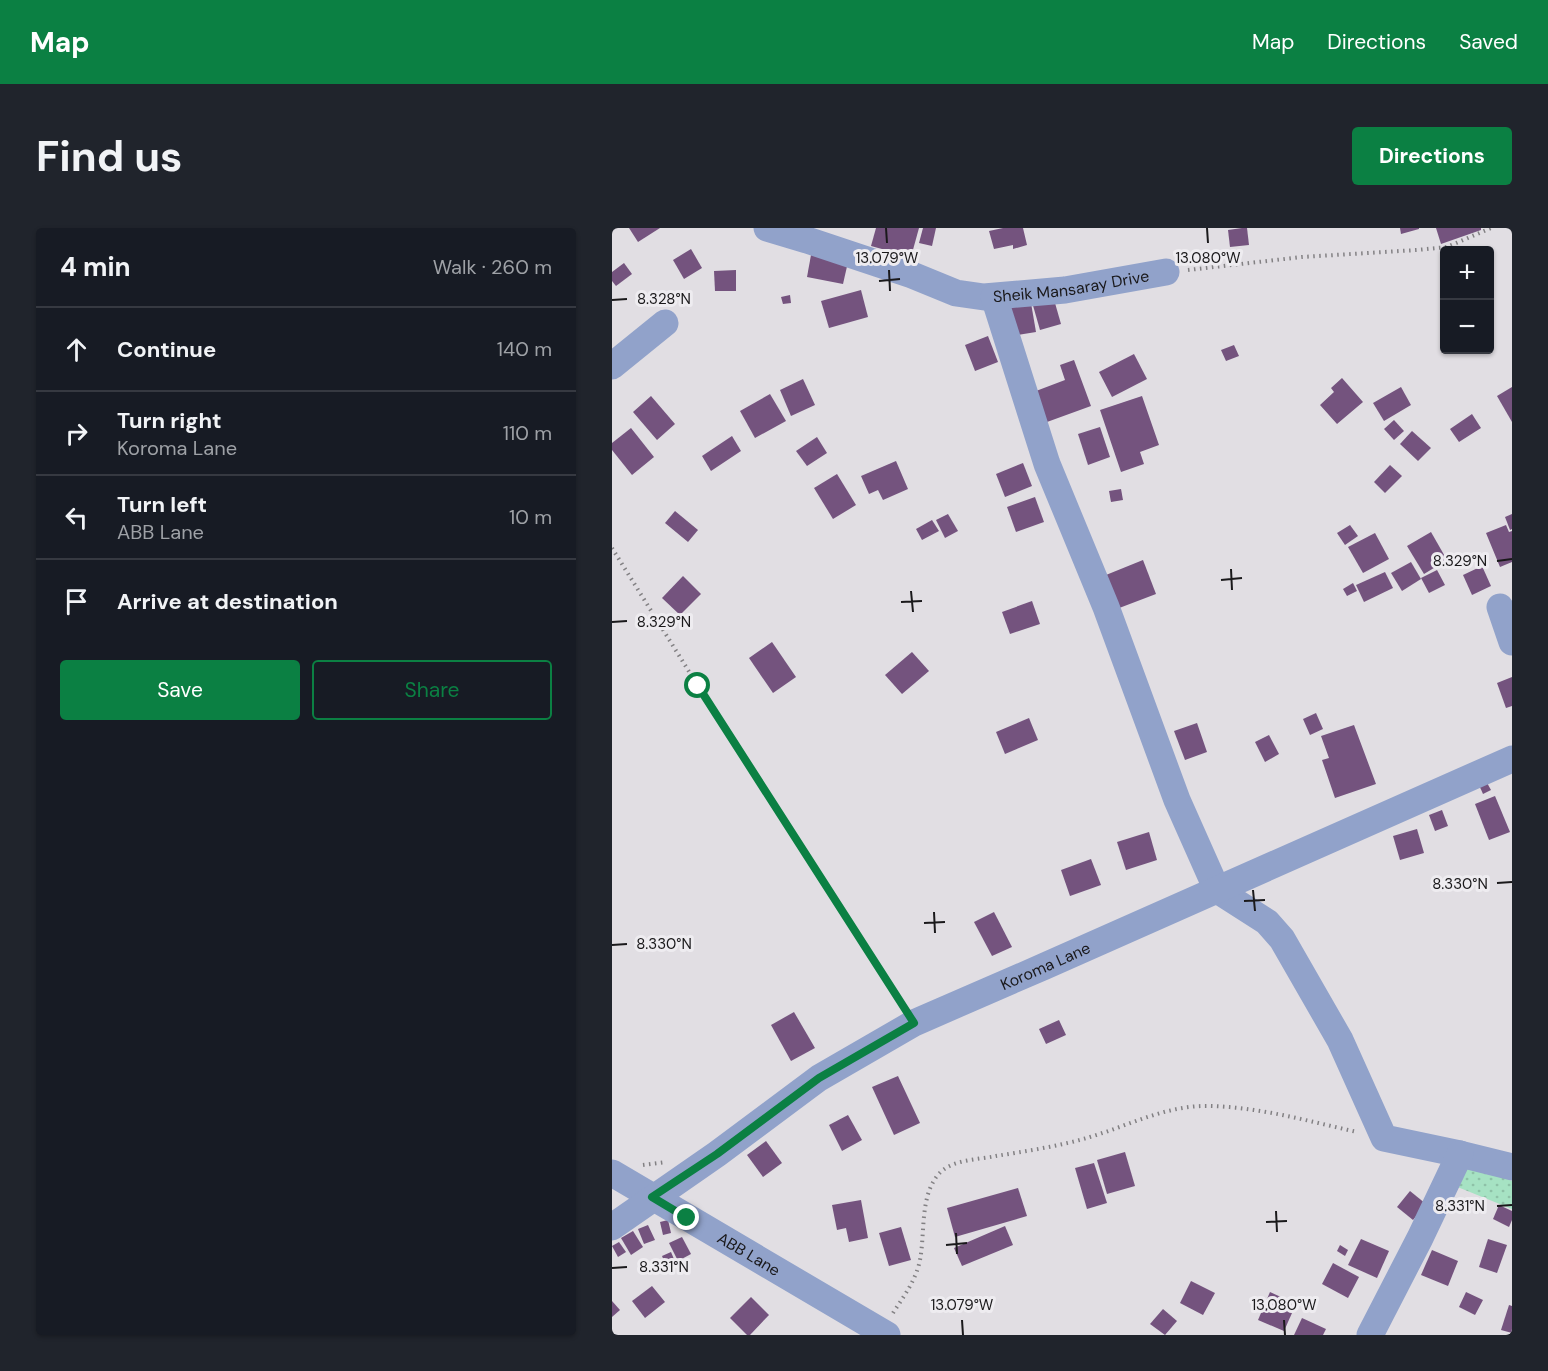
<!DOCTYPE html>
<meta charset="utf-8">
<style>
body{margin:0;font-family:"DM Sans",sans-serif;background:#20242c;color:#f1f3f6}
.controls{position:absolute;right:18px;top:18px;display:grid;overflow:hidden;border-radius:6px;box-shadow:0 2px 4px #0004}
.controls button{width:54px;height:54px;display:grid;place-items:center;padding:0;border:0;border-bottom:2px solid #363941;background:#171b24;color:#f1f3f6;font:30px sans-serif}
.stop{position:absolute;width:18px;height:18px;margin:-14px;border:4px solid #0b8043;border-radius:50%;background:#fff}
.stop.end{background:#0b8043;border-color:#fff;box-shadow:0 2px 6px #0008}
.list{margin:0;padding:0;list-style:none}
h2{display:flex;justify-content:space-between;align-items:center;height:78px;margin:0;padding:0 24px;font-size:26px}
h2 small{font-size:20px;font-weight:400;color:#9ea1a6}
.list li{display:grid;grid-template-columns:39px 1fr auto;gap:18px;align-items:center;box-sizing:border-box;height:84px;padding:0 24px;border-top:2px solid #363941}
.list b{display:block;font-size:22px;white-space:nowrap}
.list p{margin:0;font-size:20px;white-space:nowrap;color:#9ea1a6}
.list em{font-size:20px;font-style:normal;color:#9ea1a6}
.actions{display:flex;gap:12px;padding:18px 24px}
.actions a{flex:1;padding:14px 0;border:2px solid #0b8043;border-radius:6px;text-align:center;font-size:21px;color:#0b8043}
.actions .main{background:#0b8043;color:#fff}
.icon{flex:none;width:33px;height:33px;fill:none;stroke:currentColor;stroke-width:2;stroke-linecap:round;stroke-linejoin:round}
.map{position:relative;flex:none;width:900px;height:1107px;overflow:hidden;border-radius:6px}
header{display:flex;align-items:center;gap:36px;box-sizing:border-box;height:84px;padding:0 30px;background:#0b8043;color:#fff}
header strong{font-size:28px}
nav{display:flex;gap:33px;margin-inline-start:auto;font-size:21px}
.intro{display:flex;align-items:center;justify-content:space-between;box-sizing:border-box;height:144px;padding:0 36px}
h1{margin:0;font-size:42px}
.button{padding:15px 27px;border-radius:6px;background:#0b8043;color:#fff;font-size:21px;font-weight:700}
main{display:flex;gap:36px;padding:0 36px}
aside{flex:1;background:#171b24;border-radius:6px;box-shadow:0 2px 4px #0004}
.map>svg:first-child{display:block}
</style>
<header>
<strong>Map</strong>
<nav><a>Map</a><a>Directions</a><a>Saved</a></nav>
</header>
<div class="intro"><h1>Find us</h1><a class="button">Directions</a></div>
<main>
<aside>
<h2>4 min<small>Walk · 260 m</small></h2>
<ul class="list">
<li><svg class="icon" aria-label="ahead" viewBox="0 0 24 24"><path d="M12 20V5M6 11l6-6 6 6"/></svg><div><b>Continue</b></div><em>140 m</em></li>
<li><svg class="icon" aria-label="right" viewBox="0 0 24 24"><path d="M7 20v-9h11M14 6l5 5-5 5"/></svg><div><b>Turn right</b><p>Koroma Lane</p></div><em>110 m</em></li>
<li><svg class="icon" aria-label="left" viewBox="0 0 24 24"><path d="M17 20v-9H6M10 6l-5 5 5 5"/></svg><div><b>Turn left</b><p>ABB Lane</p></div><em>10 m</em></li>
<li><svg class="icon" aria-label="arrive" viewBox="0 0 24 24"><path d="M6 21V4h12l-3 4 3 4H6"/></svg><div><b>Arrive at destination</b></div></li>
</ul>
<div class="actions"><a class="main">Save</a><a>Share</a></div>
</aside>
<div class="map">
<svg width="900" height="1107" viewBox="0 0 900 1107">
<defs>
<pattern id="green-dots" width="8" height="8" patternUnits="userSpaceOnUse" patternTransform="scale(1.5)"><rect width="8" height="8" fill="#a6e2c3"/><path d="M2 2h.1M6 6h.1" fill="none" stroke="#8ec1a7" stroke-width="1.8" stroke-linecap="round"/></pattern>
</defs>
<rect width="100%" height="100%" fill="#e1dee3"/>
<path fill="url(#green-dots)" d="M853,932L900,953V981L843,958Z"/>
<g fill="#74537e">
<path d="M17,0H48L26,14Z"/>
<path d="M264,0H307L299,29L259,18Z"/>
<path d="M311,0H324L320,18L307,15Z"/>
<path d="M391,0H411L415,17L401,21V17L382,21L377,3Z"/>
<path d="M630,0H635L637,17L618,19L616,2Z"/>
<path d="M788,0H807V1L789,6Z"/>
<path d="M824,0H869V2L829,16Z"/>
<path d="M79,21L90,40L72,51L61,32Z"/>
<path d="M199,27L236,34L231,56L195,49Z"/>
<path d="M12,35L20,46L4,58L0,53V44Z"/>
<path d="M124,42V63H103L102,43Z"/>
<path d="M249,62L256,89L217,100L209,73Z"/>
<path d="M178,67L179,75L171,76L169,69Z"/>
<path d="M441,68L449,96L428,102L420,74Z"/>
<path d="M419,75L424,104L400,108L396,78Z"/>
<path d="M376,108L386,134L363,143L353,117Z"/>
<path d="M622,117L627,128L614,133L609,122Z"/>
<path d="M522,126L535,151L500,169L487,144Z"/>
<path d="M462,132L479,178L435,194L424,163L453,152L448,137Z"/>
<path d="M730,150L751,174L725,196L708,177L722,164L719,160Z"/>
<path d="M191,151L203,177L179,188L168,162Z"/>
<path d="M789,159L799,177L772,193L761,175Z"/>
<path d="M900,159V194L885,168Z"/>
<path d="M158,166L174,193L143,210L128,183Z"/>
<path d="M39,168L63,196L45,212L21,184Z"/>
<path d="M530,168L547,217L528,224L532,236L509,244L488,182Z"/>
<path d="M860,186L869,200L847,214L838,201Z"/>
<path d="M782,192L792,203L782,212L772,201Z"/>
<path d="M488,199L498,229L476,237L466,206Z"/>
<path d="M19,200L42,229L20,247L0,222V215Z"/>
<path d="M800,203L819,220L806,233L788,216Z"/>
<path d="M120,208L129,223L99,243L90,228Z"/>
<path d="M205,209L215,225L195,238L184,223Z"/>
<path d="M284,233L296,261L271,272L266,262L257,266L249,248Z"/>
<path d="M411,235L420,258L393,269L384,246Z"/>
<path d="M778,237L790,248L773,265L762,254Z"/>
<path d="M225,246L244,277L221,291L202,260Z"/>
<path d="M509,261L511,272L499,274L497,263Z"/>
<path d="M423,269L432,294L404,304L395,279Z"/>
<path d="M63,283L86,302L76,314L53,295Z"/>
<path d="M336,286L346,303L333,310L324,292Z"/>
<path d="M900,286V301L898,302L893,289Z"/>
<path d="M320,292L327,303L310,312L304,301Z"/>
<path d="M738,297L746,308L733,317L725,305Z"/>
<path d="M894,297L897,304L900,303V334L888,339L874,305Z"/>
<path d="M819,304L835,332L812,346L795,318Z"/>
<path d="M763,305L777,331L751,345L736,319Z"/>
<path d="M531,332L544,366L502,382L489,349Z"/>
<path d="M799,334L809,351L790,363L779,345Z"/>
<path d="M870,338L879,358L860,367L851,347Z"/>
<path d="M825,342L833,357L817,365L809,350Z"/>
<path d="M773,344L781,360L752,374L744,357Z"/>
<path d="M71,348L89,366L68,387L50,370Z"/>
<path d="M741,355L745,363L735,368L731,361Z"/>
<path d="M420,373L428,396L398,406L390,384Z"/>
<path d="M160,414L184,449L161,465L137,430Z"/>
<path d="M300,424L317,443L290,466L273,447Z"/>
<path d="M900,449V478L894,480L885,455Z"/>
<path d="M704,485L711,501L698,507L691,491Z"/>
<path d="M417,490L426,512L393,526L384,504Z"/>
<path d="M585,495L595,524L573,532L562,503Z"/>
<path d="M742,497L764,556L723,570L710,532L717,530L709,508Z"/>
<path d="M657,507L667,526L653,534L643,514Z"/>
<path d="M874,553L879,562L871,566L867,557Z"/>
<path d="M883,568L898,604L877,612L863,576Z"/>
<path d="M830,582L836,598L823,603L817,587Z"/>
<path d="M805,601L812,625L788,632L781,608Z"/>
<path d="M537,604L545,632L514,642L505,614Z"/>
<path d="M479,631L489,657L458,668L449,642Z"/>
<path d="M382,684L400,719L380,728L362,694Z"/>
<path d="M182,784L203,820L179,833L159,797Z"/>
<path d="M447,792L454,807L434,816L427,801Z"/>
<path d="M286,848L308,895L282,907L260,859Z"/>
<path d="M236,887L250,912L230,923L217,897Z"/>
<path d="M154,913L170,935L151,949L135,927Z"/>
<path d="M513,924L523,958L495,966L485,932Z"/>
<path d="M482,935L495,975L475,981L463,940Z"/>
<path d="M406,960L415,988L343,1009L335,980Z"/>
<path d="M798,963L814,976L801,992L785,979Z"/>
<path d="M249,972L256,1010L237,1014L234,1000L225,1002L220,977Z"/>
<path d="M887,977L900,983V992L897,999L881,991Z"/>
<path d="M56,992L59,1005L51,1007L48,994Z"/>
<path d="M36,997L43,1012L32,1016L26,1001Z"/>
<path d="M393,998L401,1017L350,1038L342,1020Z"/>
<path d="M289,999L299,1032L277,1038L267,1005Z"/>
<path d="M21,1003L31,1019L19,1027L9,1010Z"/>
<path d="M70,1009L79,1026L66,1033L57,1015Z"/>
<path d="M749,1011L777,1023L765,1050L736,1037Z"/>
<path d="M876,1011L895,1017L885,1045L867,1039Z"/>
<path d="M7,1014L14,1024L6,1029L0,1018Z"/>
<path d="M728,1017L736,1022L733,1028L725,1023Z"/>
<path d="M820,1022L846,1033L836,1058L809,1047Z"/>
<path d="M59,1024L64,1036L55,1040L50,1028Z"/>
<path d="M721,1035L747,1049L736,1070L710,1056Z"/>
<path d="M579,1053L603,1065L591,1087L568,1075Z"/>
<path d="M40,1058L53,1074L33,1090L20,1073Z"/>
<path d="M658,1064L684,1076L672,1103L646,1092Z"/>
<path d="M854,1064L871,1072L863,1087L847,1079Z"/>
<path d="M139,1069L157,1087L138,1107H135L118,1090Z"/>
<path d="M0,1073L8,1082L0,1089Z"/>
<path d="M897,1077L900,1078V1105L889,1102Z"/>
<path d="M551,1081L565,1093L553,1107L538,1096Z"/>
<path d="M690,1090L714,1101L711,1107H682Z"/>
</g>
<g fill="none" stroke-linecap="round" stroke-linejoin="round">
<g stroke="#828083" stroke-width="4" stroke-dasharray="1.5 4.5" stroke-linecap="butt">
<path d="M576,42L690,29L805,22L835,19L879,0"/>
<path d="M0,320L111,498L290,776"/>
<path d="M31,937L54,934"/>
<path d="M281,1085C292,1068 304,1052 308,1032C313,1006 308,970 325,948C338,931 365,932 384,928C414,923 449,918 478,909C518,897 555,877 597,878C647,879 696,893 745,904"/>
</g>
<g stroke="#91a2ca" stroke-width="27">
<path id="s1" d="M155,0L195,12L300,47L344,65L372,69L453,62L554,44"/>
<path d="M382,69L435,236L494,379L565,572L605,662L655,694L670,711L728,812L772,910L848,926L900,939"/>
<path d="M0,138L53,95"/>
<path d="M888,379L900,414"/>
<path id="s2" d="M0,945L275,1107"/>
<path id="s3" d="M0,999L105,926L207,850L302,795L433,738L900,531"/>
<path d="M758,1107L808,1010L848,926"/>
</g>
</g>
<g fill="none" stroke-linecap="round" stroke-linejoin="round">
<path stroke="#0b8043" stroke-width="8" d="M75,990L40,969L105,926L207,850L302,795L86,458"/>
</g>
<path fill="none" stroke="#1a191b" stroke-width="2" d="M274,0L275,15M595,0L596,15M277,42L278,63M267,53L288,51M0,72L15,71M885,333L900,331M619,341L620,362M609,352L630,350M299,363L301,384M289,374L310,373M0,394L15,393M885,655L900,654M641,662L643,683M632,673L653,672M322,684L323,705M312,695L333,694M0,717L15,716M885,978L900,977M664,983L665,1004M654,994L675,993M344,1005L345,1026M334,1017L355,1015M0,1040L15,1039M350,1092L351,1107M672,1092L673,1107"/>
<g text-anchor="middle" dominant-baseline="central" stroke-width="6" stroke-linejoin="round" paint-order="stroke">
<g font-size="16" fill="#1a191b" stroke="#eeecf0">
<text stroke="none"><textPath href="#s1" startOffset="316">Sheik Mansaray Drive</textPath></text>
<text stroke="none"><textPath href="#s3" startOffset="508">Koroma Lane</textPath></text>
<text stroke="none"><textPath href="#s2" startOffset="159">ABB Lane</textPath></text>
</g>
</g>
<g font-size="15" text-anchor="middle" fill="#1a191b" stroke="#eeecf0" stroke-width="6" stroke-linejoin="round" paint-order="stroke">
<text x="275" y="35">13.079°W</text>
<text x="596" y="35">13.080°W</text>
<text x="52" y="76">8.328°N</text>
<text x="848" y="338">8.329°N</text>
<text x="52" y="399">8.329°N</text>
<text x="848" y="661">8.330°N</text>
<text x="52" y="721">8.330°N</text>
<text x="848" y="983">8.331°N</text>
<text x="52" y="1044">8.331°N</text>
<text x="350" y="1082">13.079°W</text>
<text x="672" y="1082">13.080°W</text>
</g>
</svg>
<div class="controls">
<button>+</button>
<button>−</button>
</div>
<div class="stop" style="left:86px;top:458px"></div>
<div class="stop end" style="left:75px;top:990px"></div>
</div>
</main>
